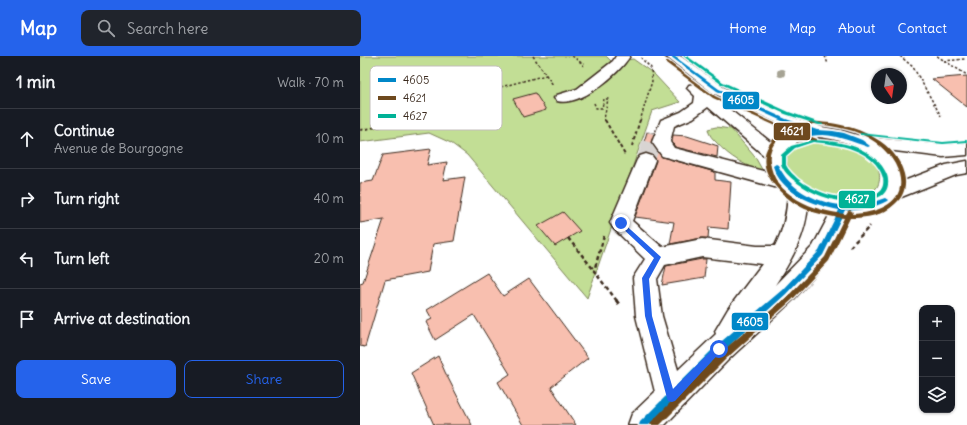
<!DOCTYPE html>
<meta charset="utf-8">
<style>
body{margin:0;font-family:Delius,sans-serif;background:#20242c;color:#f1f3f6}
.controls{position:absolute;right:12px;bottom:12px;display:grid;overflow:hidden;border-radius:8px;box-shadow:0 1px 3px #0004}
.controls button{width:36px;height:36px;display:grid;place-items:center;padding:0;border:0;border-bottom:1px solid #363941;background:#171b24;color:#f1f3f6;font:20px sans-serif}
.compass{position:absolute;left:511px;top:12px;width:36px;height:36px;border-radius:50%;background:#171b24;box-shadow:0 1px 3px #0004;rotate:167deg}
.stop{position:absolute;width:12px;height:12px;margin:-9px;border:3px solid #2563eb;border-radius:50%;background:#fff}
.stop.end{background:#2563eb;border-color:#fff;box-shadow:0 1px 4px #0008}
.list{margin:0;padding:0;list-style:none}
h2{display:flex;justify-content:space-between;align-items:center;height:52px;margin:0;padding:0 16px;font-size:17px}
h2 small{font-size:13px;font-weight:400;color:#9ea1a6}
.list li{display:grid;grid-template-columns:26px 1fr auto;gap:12px;align-items:center;box-sizing:border-box;height:60px;padding:0 16px;border-top:1px solid #363941}
.list b{display:block;font-size:15px;white-space:nowrap}
.list p{margin:0;font-size:13px;white-space:nowrap;color:#9ea1a6}
.list em{font-size:13px;font-style:normal;color:#9ea1a6}
.actions{display:flex;gap:8px;padding:12px 16px}
.actions a{flex:1;padding:9px 0;border:1px solid #2563eb;border-radius:8px;text-align:center;font-size:14px;color:#2563eb}
.actions .main{background:#2563eb;color:#fff}
.icon{flex:none;width:22px;height:22px;fill:none;stroke:currentColor;stroke-width:2;stroke-linecap:round;stroke-linejoin:round}
.map{position:relative;flex:none;width:607px;height:369px;overflow:hidden}
header{display:flex;align-items:center;gap:24px;box-sizing:border-box;height:56px;padding:0 20px;background:#2563eb;color:#fff}
header strong{font-size:19px}
nav{display:flex;gap:22px;margin-inline-start:auto;font-size:14px}
.search{width:280px;height:36px;background:#20242c;display:flex;align-items:center;gap:10px;box-sizing:border-box;padding:0 14px;border-radius:8px;color:#9ea1a6;font-size:15px}
main{display:flex}
aside{flex:1;background:#171b24}
.map>svg:first-child{display:block}
</style>
<header>
<strong>Map</strong>
<div class="search"><svg class="icon" aria-label="search" viewBox="0 0 24 24"><circle cx="10" cy="10" r="6"/><path d="M15 15l6 6"/></svg>Search here</div>
<nav><a>Home</a><a>Map</a><a>About</a><a>Contact</a></nav>
</header>
<main>
<aside>
<h2>1 min<small>Walk · 70 m</small></h2>
<ul class="list">
<li><svg class="icon" aria-label="ahead" viewBox="0 0 24 24"><path d="M12 20V5M6 11l6-6 6 6"/></svg><div><b>Continue</b><p>Avenue de Bourgogne</p></div><em>10 m</em></li>
<li><svg class="icon" aria-label="right" viewBox="0 0 24 24"><path d="M7 20v-9h11M14 6l5 5-5 5"/></svg><div><b>Turn right</b></div><em>40 m</em></li>
<li><svg class="icon" aria-label="left" viewBox="0 0 24 24"><path d="M17 20v-9H6M10 6l-5 5 5 5"/></svg><div><b>Turn left</b></div><em>20 m</em></li>
<li><svg class="icon" aria-label="arrive" viewBox="0 0 24 24"><path d="M6 21V4h12l-3 4 3 4H6"/></svg><div><b>Arrive at destination</b></div></li>
</ul>
<div class="actions"><a class="main">Save</a><a>Share</a></div>
</aside>
<div class="map">
<svg width="607" height="369" viewBox="0 0 607 369">
<rect width="100%" height="100%" fill="#fff"/>
<filter id="ink" filterUnits="userSpaceOnUse"><feTurbulence type="fractalNoise" baseFrequency=".025" numOctaves="2"/><feDisplacementMap in="SourceGraphic" scale="8" xChannelSelector="R" yChannelSelector="G"/><feConvolveMatrix kernelMatrix="1 2 1 2 8 2 1 2 1" color-interpolation-filters="sRGB"/></filter>
<g filter="url(#ink)">
<g fill="#c2de95" stroke="#7e845a">
<path d="M0,0H246L252,6L273,3L294,18L320,46L292,55L227,242L107,99L91,87L69,77L0,86Z"/>
<path d="M356,71L371,73L395,101L404,117C385,109 370,102 356,86C352,82 349,79 348,73Z"/>
<path d="M458,83C479,84 513,92 519,116C520,121 520,126 517,131C511,139 501,143 491,143C476,144 460,141 447,133C431,123 416,100 437,88C444,84 451,84 458,83Z"/>
</g>
<g fill="#f8bfaf" stroke="#3b2a1e">
<path d="M607,20V51L572,23Z"/>
<path d="M175,37L186,54L163,61L153,43Z"/>
<path d="M287,76L294,77L291,87L302,101L355,116V124L371,126L368,173L349,171L348,182H342L310,188L314,166L275,161L296,105L292,99L286,97L280,99Z"/>
<path d="M313,79L327,80L358,90L357,101L315,91L312,86Z"/>
<path d="M71,93L67,109L87,106L83,124L105,121L94,185L73,188L68,216L25,224L5,291L0,290V227L3,226L24,163L0,167V127L13,125L23,99Z"/>
<path d="M203,156L220,175L195,190L178,170Z"/>
<path d="M342,203H346L344,222L302,229L306,210Z"/>
<path d="M127,217L143,240L169,223L228,302L191,331L216,369H163L138,326L150,318L114,259L75,284L66,266L72,263L67,254Z"/>
<path d="M78,300L85,316L112,369H74L51,317Z"/>
</g>
<g fill="none" stroke-linecap="round" stroke-linejoin="round">
<path stroke="#d8d4d2" stroke-width="18" stroke-dasharray="18 9" stroke-linecap="butt" d="M286,104L294,77"/>
<g stroke="#3b2a1e" stroke-width="3">
<g id="minor">
<path d="M256,0H270C258,19 220,51 197,45L194,42L197,39L217,33L253,5Z"/>
<path d="M305,0H320L363,31L430,61L461,71L480,74L504,81L583,89L607,87V99L583,101L527,94L539,109L544,125L586,109L607,105V117L596,119L539,142C527,157 508,158 490,159L469,204L433,244L369,303L305,369H268L272,358L295,336L276,260L273,222L285,203L254,173L250,167L277,104L280,100L286,98L292,100L295,104L272,165L302,191L342,183L397,190H415C424,173 427,156 428,137L425,134L302,100L292,86L301,64L321,56L334,47L335,40L327,32L329,29L334,28L339,29L413,88L425,79L440,75L418,67L353,37ZM348,51L407,102L406,107L411,117L314,92L310,86L314,70L333,62ZM458,81C484,83 533,97 524,133C502,157 433,138 425,108C424,104 425,99 426,96L437,86ZM448,149L471,156L453,190L415,229C431,205 446,179 448,149ZM342,201L402,208L368,253L355,275L356,278L318,314L302,260L297,223L305,209Z"/>
</g>
</g>
<g stroke="#3b2a1e" stroke-width="1.5" stroke-dasharray="2.5 2" stroke-linecap="butt">
<path d="M173,0L193,29"/>
<path d="M212,0L223,8L224,12"/>
<path d="M465,0L468,8"/>
<path d="M540,0L553,11L581,60"/>
<path d="M577,0L607,19"/>
<path d="M584,5L605,3"/>
<path d="M234,47L236,52H242L244,43H248L244,63L245,65"/>
<path d="M53,65L73,59L118,37L186,19"/>
<path d="M280,65L292,25L291,12L281,2"/>
</g>
<g stroke="#3b2a1e" stroke-width="2" stroke-dasharray="3.5 2.5" stroke-linecap="butt">
<path d="M245,64L265,99"/>
<path d="M0,74L56,64"/>
<path d="M272,90L280,64"/>
</g>
<g stroke="#3b2a1e" stroke-width="2.5" stroke-dasharray="4 3" stroke-linecap="butt">
<path d="M244,180L234,215L257,245"/>
<path d="M208,182L234,214"/>
<path d="M490,191L510,170"/>
</g>
<path stroke="#3b2a1e" stroke-width="3" stroke-dasharray="5 4" stroke-linecap="butt" d="M256,244L261,251"/>
<use href="#minor" fill="#fff" fill-rule="evenodd"/>
<g stroke="#fff" stroke-width="3">
<g id="bus-1">
<path d="M310,0H314L359,33L426,63L457,74L473,75L484,77L502,84L510,90L508,91C493,86 479,80 463,79C453,79 444,82 434,81V79L450,75L422,65L357,35Z"/>
<path d="M416,108L418,109C420,113 423,118 426,122C444,143 477,153 505,149C512,147 518,144 525,142L528,144L527,145C513,152 500,155 485,154L463,199L426,238L362,296L289,369H279L280,366L356,290L422,234L459,195L479,154C454,149 421,137 413,110Z"/>
</g>
</g>
<g stroke="#fff" stroke-width="3">
<path id="bus-2" d="M306,5H308C324,17 339,29 355,40C362,44 371,47 380,51C394,57 409,65 424,71C433,74 443,66 453,66C459,65 465,67 471,67C501,72 536,86 544,118C547,130 544,140 535,148C523,160 506,162 490,162L469,205L432,244L367,302L300,369H290L291,366L361,296L428,240L465,201L484,162C471,161 458,158 445,153C413,137 383,100 425,74L353,42L306,7ZM453,68C474,70 497,73 515,86C523,92 530,99 535,108C553,143 522,157 492,158L493,156L490,154L488,155L486,158H485C455,155 413,140 410,105C408,91 418,82 429,76L453,85H457V83L433,74Z"/>
</g>
<g stroke="#fff" stroke-width="3">
<g id="bus-3">
<path d="M323,0H327L363,26L429,56L463,68V69H459L425,58L361,28Z"/>
<path d="M500,77L583,86L606,84H607V86L583,88L502,79H500Z"/>
<path d="M453,84C478,85 506,89 522,110C525,115 528,119 528,124C529,130 526,137 521,140C495,155 456,142 435,125C430,121 423,115 421,108C421,106 421,102 421,99L431,90ZM453,86C477,88 515,93 523,122C524,127 523,132 519,136C514,139 507,141 501,141C479,144 456,137 438,123C434,119 428,114 426,109C426,107 426,102 426,100L435,92Z"/>
</g>
</g>
<use href="#bus-1" fill="#0087c8" fill-rule="evenodd"/>
<use href="#bus-2" fill="#6e491e" fill-rule="evenodd"/>
<use href="#bus-3" fill="#00b297" fill-rule="evenodd"/>
</g>
<circle fill="#a6a394" cx="421" cy="17" r="4"/>
</g>
<path fill="#2563eb" d="M261,165L301,201L289,223L292,260L313,333L356,290H361L363,293L315,345L312,346L308,345L307,342L285,260L282,222L294,202L259,169V166Z"/>
<rect x="10" y="10" width="132" height="64" rx="6" fill="#fff" stroke="#c4bfbc" stroke-width="1"/>
<rect x="18" y="22" width="18" height="4" fill="#0087c8"/>
<rect x="18" y="40" width="18" height="4" fill="#6e491e"/>
<rect x="18" y="58" width="18" height="4" fill="#00b297"/>
<g font-size="11" fill="#3b2a1e">
<text x="43" y="28">4605</text>
<text x="43" y="46">4621</text>
<text x="43" y="64">4627</text>
</g>
<g stroke="#fff" stroke-width="1.5">
<rect x="362" y="35" width="38" height="19" rx="4" fill="#0087c8"/>
<rect x="413" y="66" width="38" height="19" rx="4" fill="#6e491e"/>
<rect x="478" y="134" width="38" height="19" rx="4" fill="#00b297"/>
<rect x="371" y="256" width="38" height="19" rx="4" fill="#0087c8"/>
</g>
<g font-size="11" text-anchor="middle" font-weight="bold" fill="#fff">
<text x="381" y="48">4605</text>
<text x="432" y="79">4621</text>
<text x="497" y="147">4627</text>
<text x="390" y="270">4605</text>
</g>
</svg>
<div class="controls">
<button>+</button>
<button>−</button>
<button><svg class="icon" aria-label="layers" viewBox="0 0 24 24"><path d="M12 4l9 5-9 5-9-5zM3 14l9 5 9-5"/></svg></button>
</div>
<svg class="compass" viewBox="-18 -18 36 36"><path d="M0-13l5 13h-10z" fill="#e53935"/><path d="M0 13l5-13h-10z" fill="#9ea1a6"/></svg>
<div class="stop" style="left:359px;top:293px"></div>
<div class="stop end" style="left:261px;top:167px"></div>
</div>
</main>
